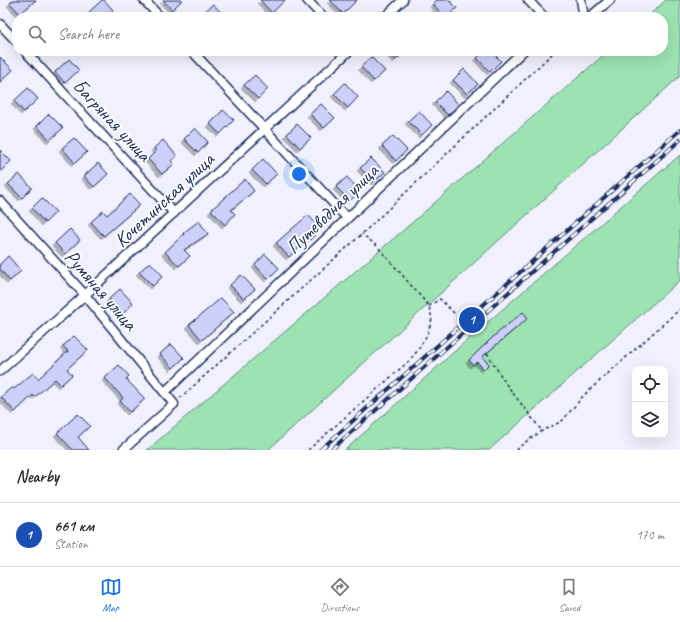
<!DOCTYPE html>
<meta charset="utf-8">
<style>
body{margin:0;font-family:Caveat,sans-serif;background:#f7f7f7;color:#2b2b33}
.controls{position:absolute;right:12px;bottom:12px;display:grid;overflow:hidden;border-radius:8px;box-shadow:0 4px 16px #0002}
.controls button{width:36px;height:36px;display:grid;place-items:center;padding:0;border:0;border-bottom:1px solid #e1e1e2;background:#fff;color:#2b2b33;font:20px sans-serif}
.you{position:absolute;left:299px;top:174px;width:14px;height:14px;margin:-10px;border:3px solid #fff;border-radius:50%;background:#1a73e8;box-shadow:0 0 0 6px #1a73e833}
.badge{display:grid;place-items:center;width:26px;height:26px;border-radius:50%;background:#1a73e8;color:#fff;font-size:13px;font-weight:700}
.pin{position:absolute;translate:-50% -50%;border:2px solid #fff;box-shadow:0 1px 4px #0006}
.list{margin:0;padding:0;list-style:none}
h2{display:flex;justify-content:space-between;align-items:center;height:52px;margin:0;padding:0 16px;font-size:17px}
h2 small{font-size:13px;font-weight:400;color:#7c7c81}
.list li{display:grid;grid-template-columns:26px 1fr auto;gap:12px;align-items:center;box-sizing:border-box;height:64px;padding:0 16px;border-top:1px solid #e1e1e2}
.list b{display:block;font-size:15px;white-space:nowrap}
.list p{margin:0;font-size:13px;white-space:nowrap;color:#7c7c81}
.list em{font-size:13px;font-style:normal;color:#7c7c81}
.icon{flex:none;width:22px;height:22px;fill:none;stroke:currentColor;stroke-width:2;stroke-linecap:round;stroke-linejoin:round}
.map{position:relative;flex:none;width:680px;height:450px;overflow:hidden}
.search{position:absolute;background:#fff;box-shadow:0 4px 16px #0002;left:12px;right:12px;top:12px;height:44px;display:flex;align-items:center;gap:10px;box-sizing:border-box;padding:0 14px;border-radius:16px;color:#7c7c81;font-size:15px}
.sheet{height:116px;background:#fff}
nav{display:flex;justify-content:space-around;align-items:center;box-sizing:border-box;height:56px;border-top:1px solid #e1e1e2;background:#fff;font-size:11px;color:#7c7c81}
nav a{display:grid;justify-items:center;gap:2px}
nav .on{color:#1a73e8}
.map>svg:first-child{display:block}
</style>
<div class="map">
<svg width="680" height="450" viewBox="0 0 680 450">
<defs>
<filter id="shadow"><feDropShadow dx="-3" dy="3" stdDeviation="0" flood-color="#0004"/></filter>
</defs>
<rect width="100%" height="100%" fill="#f1f1fd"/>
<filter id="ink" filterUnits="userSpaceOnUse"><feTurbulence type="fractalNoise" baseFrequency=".025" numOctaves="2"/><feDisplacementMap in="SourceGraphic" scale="8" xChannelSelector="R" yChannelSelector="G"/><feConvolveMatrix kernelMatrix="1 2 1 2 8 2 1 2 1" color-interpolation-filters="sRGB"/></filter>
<g filter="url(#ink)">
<g fill="#9de3b1" stroke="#5c8988">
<path d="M666,0H680V76L268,450H147L407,227L608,51H663V17H647Z"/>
<path d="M680,155V280L489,450H345L466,341Z"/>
</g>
<g fill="#cfd0f9" stroke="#1b2f5e" filter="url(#shadow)">
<path d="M14,0H36L20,14L10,3Z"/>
<path d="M102,0H104L113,10L105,17H93L89,12Z"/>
<path d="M163,0H182L172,10Z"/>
<path d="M260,0H285L272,13Z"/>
<path d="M330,0H357L343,14Z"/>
<path d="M437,0H449L457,8L447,17H445L433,4Z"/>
<path d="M213,4L225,17H199Z"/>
<path d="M387,51H405L396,60Z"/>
<path d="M484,51H491L501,61L490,72L477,58Z"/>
<path d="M0,57L13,70L0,82Z"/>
<path d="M371,57L385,71L374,81L361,67Z"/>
<path d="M69,59L79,70L65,83L55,72Z"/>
<path d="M464,69L478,84L467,94L453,80Z"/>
<path d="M255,75L268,89L258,99L244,85Z"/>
<path d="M345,83L358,97L348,108L334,94Z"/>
<path d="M28,88L38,99L24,112L14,101Z"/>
<path d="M446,91L459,105L448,115L435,102Z"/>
<path d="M321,104L335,118L324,128L310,114Z"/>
<path d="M223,110L234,120L220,134L210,124Z"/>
<path d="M419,111L432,125L422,135L408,121Z"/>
<path d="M49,114L63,128L50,140L37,126Z"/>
<path d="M297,124L311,138L300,148L287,134Z"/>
<path d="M195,128L208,142L198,153L184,139Z"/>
<path d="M393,136L407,150L396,161L382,146Z"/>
<path d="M74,138L87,152L75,163L62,148Z"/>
<path d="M163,140L177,156L171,161L174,164L162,174L148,159L156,151L154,148Z"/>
<path d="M0,150L11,161L0,172Z"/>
<path d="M371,158L385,172L374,182L360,168Z"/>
<path d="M263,159L277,174L266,184L252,170Z"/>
<path d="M98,163L108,174L94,187L84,176Z"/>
<path d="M19,174L32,188L22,198L8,184Z"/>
<path d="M347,177L360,191L350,201L336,187Z"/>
<path d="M245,179L254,191L231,210L235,214L225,225L211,210Z"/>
<path d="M130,194L140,205L104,236L91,222L103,211L107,215Z"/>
<path d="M42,198L56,212L45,223L32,208Z"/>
<path d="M308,215L321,229L310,240L309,238L289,257L276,243Z"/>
<path d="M199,221L208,234L184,250L190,256L179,266L165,252L184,234L183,233Z"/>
<path d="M70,229L80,240L65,254L55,243Z"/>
<path d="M265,254L279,268L268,279L255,265Z"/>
<path d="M8,256L21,271L10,281L0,269V264Z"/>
<path d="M150,262L163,276L153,286L139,272Z"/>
<path d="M241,275L255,289L244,299L230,285Z"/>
<path d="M120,289L133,303L123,314L109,299Z"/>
<path d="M221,298L234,312L202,340L189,325Z"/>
<path d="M523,312L528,318L482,357L489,364L484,369L477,362L473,365L469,360L493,337Z"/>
<path d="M74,336L88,350L67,369L72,375L61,385L55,379L35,397L33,395L15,412L1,397L12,387L14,389L33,373L38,379L68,351L63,346Z"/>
<path d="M171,344L184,358L173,368L160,354Z"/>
<path d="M119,365L129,376L126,379L145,399L130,412L120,401L123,398L105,378Z"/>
<path d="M78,414L90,426L78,437L89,450H73L57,433Z"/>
</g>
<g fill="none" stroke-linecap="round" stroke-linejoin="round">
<g stroke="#1b2f5e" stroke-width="11">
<g id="street">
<path d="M144,0L160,17"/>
<path d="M307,0L323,17"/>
<path d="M528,0L544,17"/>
<path d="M581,0L584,17"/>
<path d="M385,17L403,0"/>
<path d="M590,17L610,0"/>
<path d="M0,24L17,42"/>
<path d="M25,51L174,213"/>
<path d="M192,51L347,218"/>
<path d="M0,201L85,295L174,404L123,450"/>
<path d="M0,371L85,295L349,51"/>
<path d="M165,392L523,51"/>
</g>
</g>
<g stroke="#1b2f5e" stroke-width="1.5" stroke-dasharray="3 3" stroke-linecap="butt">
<path d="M429,306L440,299L455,314"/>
<path d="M487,353L506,384L542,431"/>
<path d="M180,398L362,234L555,51"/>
<path d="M308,450L409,361L418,350L427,335L432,319L429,306L377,246L362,234"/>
<path d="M516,450L524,443L542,431L562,421L584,395L680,309"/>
</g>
<use href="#street" stroke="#fff" stroke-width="8"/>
<g stroke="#1b2f5e" stroke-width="4">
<g id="rail">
<path d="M320,450L680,130"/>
<path d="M331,450L680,140"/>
</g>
</g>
<use href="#rail" stroke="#fff" stroke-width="2.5" stroke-dasharray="8" stroke-linecap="butt"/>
</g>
</g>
<g text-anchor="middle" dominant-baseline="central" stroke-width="3.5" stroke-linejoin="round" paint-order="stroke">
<g font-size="20" fill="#1b2f5e" stroke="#fff">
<text transform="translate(112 120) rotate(47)">Багряная улица</text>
<text transform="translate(164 200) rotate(-43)">Кочетинская улица</text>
<text transform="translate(332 209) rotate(-44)">Путеводная улица</text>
<text transform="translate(101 290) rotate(49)">Румяная улица</text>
</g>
</g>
</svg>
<div class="controls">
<button><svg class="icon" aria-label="locate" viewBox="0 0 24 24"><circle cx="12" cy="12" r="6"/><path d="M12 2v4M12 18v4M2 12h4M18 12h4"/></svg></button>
<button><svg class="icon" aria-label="layers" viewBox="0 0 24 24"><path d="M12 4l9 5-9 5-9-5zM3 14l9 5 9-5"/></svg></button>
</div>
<div class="you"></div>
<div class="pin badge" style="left:472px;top:320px;background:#1a4fb4">1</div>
<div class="search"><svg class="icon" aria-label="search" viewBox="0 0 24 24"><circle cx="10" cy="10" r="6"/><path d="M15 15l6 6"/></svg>Search here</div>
</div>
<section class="sheet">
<h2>Nearby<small></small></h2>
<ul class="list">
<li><span class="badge" style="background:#1a4fb4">1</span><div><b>661 км</b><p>Station</p></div><em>170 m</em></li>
</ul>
</section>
<nav>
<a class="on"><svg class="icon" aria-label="map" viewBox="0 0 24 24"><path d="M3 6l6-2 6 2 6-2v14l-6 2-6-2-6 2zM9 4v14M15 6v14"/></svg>Map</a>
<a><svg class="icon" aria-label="directions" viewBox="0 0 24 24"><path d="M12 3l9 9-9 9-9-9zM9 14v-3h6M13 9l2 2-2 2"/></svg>Directions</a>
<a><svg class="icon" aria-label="saved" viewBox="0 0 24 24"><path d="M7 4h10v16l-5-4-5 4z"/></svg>Saved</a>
</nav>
